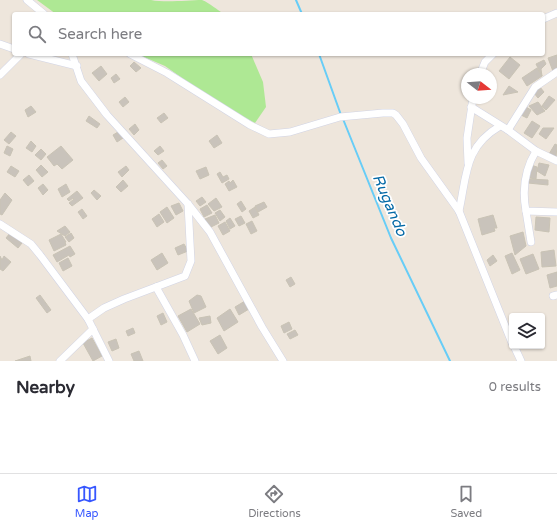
<!DOCTYPE html>
<style>
body{margin:0;font-family:"Varela Round",sans-serif;background:#f7f7f7;color:#2b2b33}
.controls{position:absolute;right:12px;bottom:12px;display:grid;overflow:hidden;border-radius:4px;box-shadow:0 1px 3px #0004}
.controls button{width:36px;height:36px;display:grid;place-items:center;padding:0;border:0;border-bottom:1px solid #e1e1e2;background:#fff;color:#2b2b33;font:20px sans-serif}
.compass{position:absolute;left:461px;top:68px;width:36px;height:36px;border-radius:50%;background:#fff;box-shadow:0 1px 3px #0004;rotate:107deg}
.list{margin:0;padding:0;list-style:none}
h2{display:flex;justify-content:space-between;align-items:center;height:52px;margin:0;padding:0 16px;font-size:17px}
h2 small{font-size:13px;font-weight:400;color:#7c7c81}
.icon{flex:none;width:22px;height:22px;fill:none;stroke:currentColor;stroke-width:2;stroke-linecap:round;stroke-linejoin:round}
.map{position:relative;flex:none;width:557px;height:361px;overflow:hidden}
.search{position:absolute;background:#fff;box-shadow:0 1px 3px #0004;left:12px;right:12px;top:12px;height:44px;display:flex;align-items:center;gap:10px;box-sizing:border-box;padding:0 14px;border-radius:4px;color:#7c7c81;font-size:15px}
.sheet{height:112px;background:#fff}
nav{display:flex;justify-content:space-around;align-items:center;box-sizing:border-box;height:56px;border-top:1px solid #e1e1e2;background:#fff;font-size:11px;color:#7c7c81}
nav a{display:grid;justify-items:center;gap:2px}
nav .on{color:#3757ff}
.map>svg:first-child{display:block}
</style>
<div class="map">
<svg width="557" height="361" viewBox="0 0 557 361">
<rect width="100%" height="100%" fill="#eee6dc"/>
<g fill="#aee894">
<path d="M37,0H151C166,3 189,0 202,0C210,3 217,10 224,14H56Z"/>
<path d="M137,54H251L263,82L266,107L255,123L216,102L165,66Z"/>
</g>
<g fill="none" stroke-linecap="round" stroke-linejoin="round">
<g stroke="#67cdf7" stroke-width="2">
<path d="M296,0L302,14"/>
<path d="M319,54L341,115"/>
<path d="M343,119L391,238L450,361"/>
</g>
</g>
<g fill="#c9c3bb" stroke="#c9c3b5">
<path d="M557,55V71L554,74L548,58Z"/>
<path d="M510,57L520,65L509,79L499,71Z"/>
<path d="M544,60L546,64L541,69L542,76L536,64Z"/>
<path d="M134,62L141,68L136,72L130,66Z"/>
<path d="M101,66L107,74L99,81L92,73Z"/>
<path d="M537,68L542,76L527,86L522,78Z"/>
<path d="M116,74L120,79L114,83L111,78Z"/>
<path d="M509,86L518,92L503,95Z"/>
<path d="M540,87L544,92L538,98L534,93Z"/>
<path d="M549,96L555,100L546,110L542,106Z"/>
<path d="M125,97L129,102L123,107L119,102Z"/>
<path d="M538,102L545,111L537,115L529,106Z"/>
<path d="M31,106L36,112L28,117L25,110Z"/>
<path d="M526,107L531,110L527,118L521,115Z"/>
<path d="M164,113L168,118L161,123L157,118Z"/>
<path d="M89,116L100,124L97,128L86,121Z"/>
<path d="M532,121L540,126L532,138L524,133Z"/>
<path d="M135,124L139,130L134,135L129,129Z"/>
<path d="M543,128H554L546,139L539,134Z"/>
<path d="M11,132L16,136L9,144L4,140Z"/>
<path d="M118,132L123,138L117,142L113,135Z"/>
<path d="M217,135L222,143L214,148L209,141Z"/>
<path d="M31,141L36,146L32,152L26,148Z"/>
<path d="M555,144L557,145L556,158L549,154Z"/>
<path d="M7,146L13,149L10,156L4,153Z"/>
<path d="M61,146L73,160L62,169L57,164L54,166L47,157Z"/>
<path d="M160,146L164,151L158,155L154,151Z"/>
<path d="M41,149L46,154L41,160L35,155Z"/>
<path d="M162,160L167,166L163,169L158,163Z"/>
<path d="M539,163L549,165L545,176L537,171Z"/>
<path d="M41,165L48,172L42,177L36,170Z"/>
<path d="M531,165L537,167L536,179L530,178L531,174L529,173Z"/>
<path d="M11,166L19,171L15,177L7,172Z"/>
<path d="M126,166L129,170L122,177L118,172Z"/>
<path d="M206,167L209,175L200,179L196,171Z"/>
<path d="M220,172L223,177L227,175L229,179L222,183L217,174Z"/>
<path d="M29,175L34,181L28,186L23,180Z"/>
<path d="M529,179L548,180V185L528,183Z"/>
<path d="M123,180L128,186L121,192L116,187Z"/>
<path d="M233,180L237,187L229,191L225,184L229,181L230,183Z"/>
<path d="M43,184L48,190L43,195L38,188Z"/>
<path d="M66,184L70,192L62,197L58,189Z"/>
<path d="M94,190L101,196L97,200L91,193Z"/>
<path d="M77,191L83,198L72,206L69,203L74,199L73,198L69,201L67,199Z"/>
<path d="M5,193L12,200L2,215L0,214V200Z"/>
<path d="M202,197L206,202L200,206L196,201Z"/>
<path d="M216,198L222,207L214,211L208,204Z"/>
<path d="M241,201L246,209L242,212L237,204Z"/>
<path d="M264,202L267,207L258,212L255,206Z"/>
<path d="M179,203L183,211L176,215L171,206Z"/>
<path d="M207,205L212,213L204,217L200,209Z"/>
<path d="M167,207L174,218L167,223L160,212Z"/>
<path d="M255,207L259,215L253,218L249,211Z"/>
<path d="M82,209L87,216L83,219L78,212Z"/>
<path d="M220,210L225,217L220,221L215,213Z"/>
<path d="M159,214L164,222L157,227L152,219Z"/>
<path d="M215,215L219,223L211,227L205,219Z"/>
<path d="M493,215L497,228H494L495,231L482,235L478,219Z"/>
<path d="M241,216L245,223L239,226L235,219Z"/>
<path d="M536,217L550,218L549,232L535,230Z"/>
<path d="M230,218L235,226L230,229L226,221Z"/>
<path d="M252,221L257,231L251,234L246,224Z"/>
<path d="M225,222L230,231L223,235L218,226Z"/>
<path d="M65,226L70,232L65,236L57,231Z"/>
<path d="M523,232L526,246L515,255L510,236Z"/>
<path d="M10,233L22,243L18,248L6,238Z"/>
<path d="M71,233L74,238L69,242L65,237Z"/>
<path d="M61,234L66,242H65L66,245L54,251L49,240Z"/>
<path d="M184,244L188,251L178,255L175,248Z"/>
<path d="M70,246L75,254L70,257L69,255L57,262L53,255Z"/>
<path d="M554,250L556,266L542,267L541,252Z"/>
<path d="M162,253L168,263L157,270L151,260Z"/>
<path d="M512,253L520,270L512,274L505,256Z"/>
<path d="M533,254L539,269L526,274L520,259Z"/>
<path d="M493,255L497,261L490,266L487,260Z"/>
<path d="M0,256L2,260L4,256L11,262L3,271L0,269Z"/>
<path d="M68,258L72,266L63,271L59,263Z"/>
<path d="M557,272V286L550,288L547,275Z"/>
<path d="M291,277L295,284L290,287L286,280Z"/>
<path d="M40,295L51,310L47,313L36,298Z"/>
<path d="M197,295L201,296L206,307L194,313L189,301Z"/>
<path d="M245,301L249,309L239,315L235,307Z"/>
<path d="M191,309L200,324L187,332L178,316Z"/>
<path d="M230,309L238,322L224,331L217,318Z"/>
<path d="M163,313L167,322L161,325L157,316Z"/>
<path d="M210,316L211,323L202,325L199,318Z"/>
<path d="M289,322L292,329L284,333L281,326Z"/>
<path d="M133,328L135,333L128,336L126,331Z"/>
<path d="M295,330L298,335L290,339L287,334Z"/>
<path d="M220,335L227,348L218,354L210,341Z"/>
<path d="M92,338L102,356L93,361L83,343Z"/>
<path d="M116,339L119,348L112,351L108,342Z"/>
<path d="M139,351L143,361H134L131,354Z"/>
<path d="M30,356L31,361H15Z"/>
</g>
<g fill="none" stroke-linecap="round" stroke-linejoin="round">
<g stroke="#d1d4e5" stroke-width="8">
<g id="minor">
<path d="M27,0L44,14"/>
<path d="M543,19L557,13"/>
<path d="M0,44L14,49"/>
<path d="M29,54L77,66"/>
<path d="M72,54L81,81L107,115L188,204L210,232L262,327L283,361"/>
<path d="M130,54L167,73L250,125L269,134L290,132L340,117L383,113H393L396,115L403,124L421,158L459,211L512,343"/>
<path d="M480,74L485,62L493,54"/>
<path d="M0,75L21,54"/>
<path d="M471,107L508,130L536,151L557,161"/>
<path d="M508,130L535,87L557,72"/>
<path d="M536,151C525,169 522,190 526,211L557,212"/>
<path d="M468,163L467,138L473,98"/>
<path d="M459,211C467,175 464,147 500,126"/>
<path d="M526,211L531,242"/>
<path d="M0,224L31,244L40,255L88,319L109,361"/>
<path d="M156,287L183,335L195,361"/>
<path d="M553,296L557,295"/>
<path d="M88,319L104,308L124,299L185,276L191,261L188,204"/>
<path d="M514,346L521,361"/>
<path d="M60,361L93,329"/>
</g>
</g>
<use href="#minor" stroke="#fff" stroke-width="7"/>
</g>
<g text-anchor="middle" dominant-baseline="central" stroke-width="3.5" stroke-linejoin="round" paint-order="stroke">
<g font-size="15" font-style="italic" fill="#0469a6" stroke="#fff">
<text transform="translate(390 205) rotate(67)">Rugando</text>
</g>
</g>
</svg>
<div class="controls">
<button><svg class="icon" aria-label="layers" viewBox="0 0 24 24"><path d="M12 4l9 5-9 5-9-5zM3 14l9 5 9-5"/></svg></button>
</div>
<svg class="compass" viewBox="-18 -18 36 36"><path d="M0-13l5 13h-10z" fill="#e53935"/><path d="M0 13l5-13h-10z" fill="#7c7c81"/></svg>
<div class="search"><svg class="icon" aria-label="search" viewBox="0 0 24 24"><circle cx="10" cy="10" r="6"/><path d="M15 15l6 6"/></svg>Search here</div>
</div>
<section class="sheet">
<h2>Nearby<small>0 results</small></h2>
<ul class="list">
</ul>
</section>
<nav>
<a class="on"><svg class="icon" aria-label="map" viewBox="0 0 24 24"><path d="M3 6l6-2 6 2 6-2v14l-6 2-6-2-6 2zM9 4v14M15 6v14"/></svg>Map</a>
<a><svg class="icon" aria-label="directions" viewBox="0 0 24 24"><path d="M12 3l9 9-9 9-9-9zM9 14v-3h6M13 9l2 2-2 2"/></svg>Directions</a>
<a><svg class="icon" aria-label="saved" viewBox="0 0 24 24"><path d="M7 4h10v16l-5-4-5 4z"/></svg>Saved</a>
</nav>
